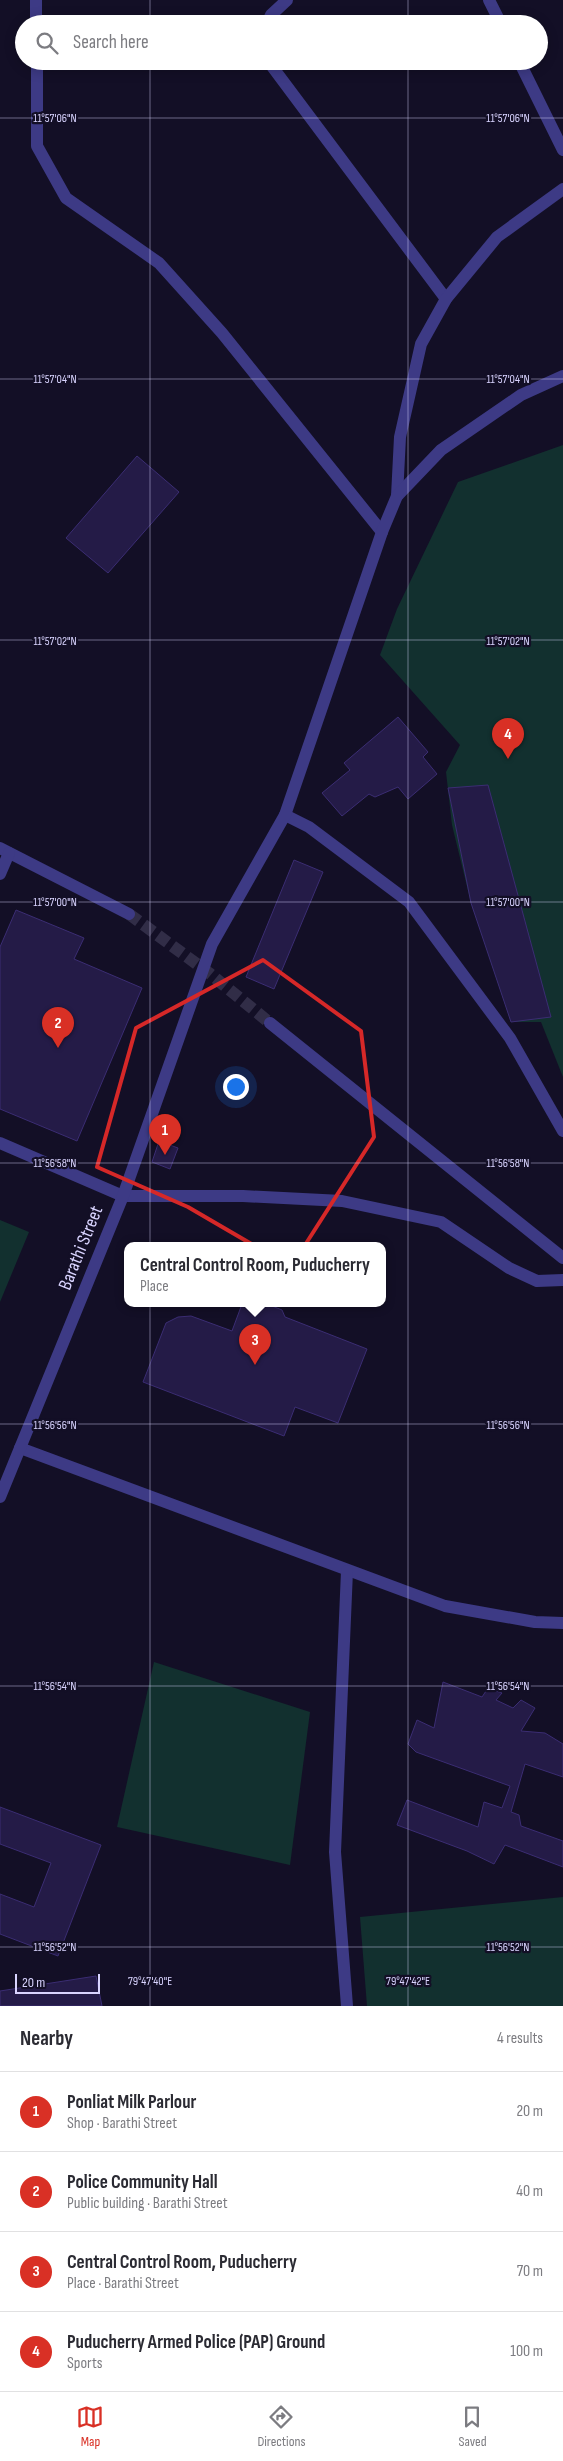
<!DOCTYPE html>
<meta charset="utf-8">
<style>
body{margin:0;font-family:"Sofia Sans Condensed",sans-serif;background:#f2f2f3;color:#2b2b33}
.scale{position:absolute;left:15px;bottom:12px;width:85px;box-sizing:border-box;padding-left:5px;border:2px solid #d9d4ff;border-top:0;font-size:14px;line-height:18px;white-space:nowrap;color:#d9d4ff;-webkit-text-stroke:4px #130f26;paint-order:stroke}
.you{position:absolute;left:235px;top:1086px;width:18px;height:18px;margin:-12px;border:4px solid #fff;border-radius:50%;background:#1a73e8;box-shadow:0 0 0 8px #1a73e833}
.badge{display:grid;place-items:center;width:32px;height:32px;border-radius:50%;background:#d93025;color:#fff;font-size:16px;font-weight:700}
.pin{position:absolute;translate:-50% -41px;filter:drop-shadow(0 1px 2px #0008)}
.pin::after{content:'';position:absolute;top:26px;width:18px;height:15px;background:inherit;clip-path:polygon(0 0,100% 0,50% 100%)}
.popup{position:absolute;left:124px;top:1242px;width:262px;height:65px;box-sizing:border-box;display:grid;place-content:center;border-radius:10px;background:#fff;filter:drop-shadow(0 1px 4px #0005);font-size:16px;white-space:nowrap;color:#7c7c81}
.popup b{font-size:19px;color:#2b2b33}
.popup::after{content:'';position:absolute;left:50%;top:100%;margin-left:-10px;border:10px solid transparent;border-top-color:#fff}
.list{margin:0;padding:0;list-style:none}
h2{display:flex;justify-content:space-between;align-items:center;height:65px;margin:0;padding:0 20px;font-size:21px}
h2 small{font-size:16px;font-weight:400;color:#7c7c81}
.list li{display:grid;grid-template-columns:32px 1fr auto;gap:15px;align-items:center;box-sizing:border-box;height:80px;padding:0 20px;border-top:1px solid #e1e1e2}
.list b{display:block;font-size:19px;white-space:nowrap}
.list p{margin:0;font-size:16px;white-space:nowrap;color:#7c7c81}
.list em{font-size:16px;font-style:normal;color:#7c7c81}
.icon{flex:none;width:28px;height:28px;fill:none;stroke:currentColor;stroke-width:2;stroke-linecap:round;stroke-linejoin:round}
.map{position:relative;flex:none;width:563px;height:2006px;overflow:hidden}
.search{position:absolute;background:#fff;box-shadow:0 2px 12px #0003;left:15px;right:15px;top:15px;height:55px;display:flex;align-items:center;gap:12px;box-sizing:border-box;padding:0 18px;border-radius:28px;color:#7c7c81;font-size:19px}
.sheet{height:385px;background:#fff}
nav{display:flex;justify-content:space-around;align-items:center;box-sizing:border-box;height:70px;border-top:1px solid #e1e1e2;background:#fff;font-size:14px;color:#7c7c81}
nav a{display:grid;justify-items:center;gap:2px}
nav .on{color:#d93025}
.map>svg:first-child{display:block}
</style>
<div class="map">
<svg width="563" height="2006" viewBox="0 0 563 2006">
<rect width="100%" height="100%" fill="#130f26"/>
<g fill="#12302f">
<path d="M563,445V1077L541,1022H511L471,903L452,825L446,772L460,745L380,655L397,609L458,482Z"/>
<path d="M0,1220L29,1232L0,1302Z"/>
<path d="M154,1662L310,1712L290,1865L117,1827Z"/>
<path d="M563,1897V2006H367L360,1917Z"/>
</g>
<g fill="#241b47" stroke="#3b2d73">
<path d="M137,456L179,492L108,573L66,538Z"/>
<path d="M398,717L428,752L423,757L437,774L408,799L398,787L375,797L369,794L342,816L322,793L350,770L344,763Z"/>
<path d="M488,785L551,1017L511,1022L471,903L448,788Z"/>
<path d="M294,860L323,872L274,989L246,977Z"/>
<path d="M16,910L84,938L74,959L142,988L77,1141L0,1109V947Z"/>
<path d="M159,1141L178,1148L170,1169L152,1162Z"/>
<path d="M242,1304H267L282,1310L285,1317L367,1349L338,1423L295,1407L284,1436L143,1382L166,1323L178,1317L191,1316L232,1331Z"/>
<path d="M443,1682L482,1697L488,1688L502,1693L496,1700L513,1708L521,1700L535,1708L521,1731L545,1733L563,1744V1777L525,1764L511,1812L519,1815L521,1826L563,1841V1867L505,1845L494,1864L467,1851L397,1825L407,1800L478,1827L484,1802L502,1808L510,1786L416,1752L408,1744L417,1720L434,1728Z"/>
<path d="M0,1807L101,1845L58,1956L0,1934V1894L34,1907L51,1863L0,1844Z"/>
<path d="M96,1976L102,2006H0V1991Z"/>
</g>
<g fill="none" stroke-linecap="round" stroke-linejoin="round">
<path stroke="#312d47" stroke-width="12" stroke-dasharray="12 6" stroke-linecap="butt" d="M129,914L209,973L270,1023"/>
<g stroke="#3d3a85" stroke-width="12">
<path d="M36,0V24"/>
<path d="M489,0L501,24"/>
<path d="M267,24L271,15L287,0"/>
<path d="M37,61V146L66,198L159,263L222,333L382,532"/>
<path d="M268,61L446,299"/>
<path d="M519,61L563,150"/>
<path d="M397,496L400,437L421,344L446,299L497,237L563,189"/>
<path d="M285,815L309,827L409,902L510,1038L563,1131"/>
<path d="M0,848L129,914"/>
<path d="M0,874L9,853"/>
<path d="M270,1023L563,1258"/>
<path d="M0,1143L123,1196H243L342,1201L441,1222L509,1268L537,1281L563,1280"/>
<path d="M20,1448L445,1606L535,1622L563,1623"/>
<path d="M0,1497L123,1196L212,944L285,815L382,532L397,496L441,450L521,395L563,376"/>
<path d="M347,1571L335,1852L347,2006"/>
</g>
</g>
<path fill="none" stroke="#d62828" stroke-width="4" stroke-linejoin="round" d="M263,960L361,1031L374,1137L291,1267L188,1207L97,1167L136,1028Z"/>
<path fill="none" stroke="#d9d4ff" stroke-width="1" stroke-opacity="0.45" d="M150,0V24M408,0V24M150,61V2006M408,61V2006M0,118H563M0,379H563M0,640H563M0,902H563M0,1163H563M0,1424H563M0,1686H563M0,1947H563"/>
<g text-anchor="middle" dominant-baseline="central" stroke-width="4.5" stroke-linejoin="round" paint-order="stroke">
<g font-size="19" fill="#d9d4ff" stroke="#130f26">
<text transform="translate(81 1248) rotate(-68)">Barathi Street</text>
</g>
</g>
<g font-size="12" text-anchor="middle" fill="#d9d4ff" stroke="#130f26" stroke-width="4.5" stroke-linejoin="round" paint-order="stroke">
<text x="55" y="122">11°57'06"N</text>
<text x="508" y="122">11°57'06"N</text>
<text x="55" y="383">11°57'04"N</text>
<text x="508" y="383">11°57'04"N</text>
<text x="55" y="645">11°57'02"N</text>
<text x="508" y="645">11°57'02"N</text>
<text x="55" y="906">11°57'00"N</text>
<text x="508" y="906">11°57'00"N</text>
<text x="55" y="1167">11°56'58"N</text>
<text x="508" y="1167">11°56'58"N</text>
<text x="55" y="1429">11°56'56"N</text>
<text x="508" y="1429">11°56'56"N</text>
<text x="55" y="1690">11°56'54"N</text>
<text x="508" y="1690">11°56'54"N</text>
<text x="55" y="1951">11°56'52"N</text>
<text x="508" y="1951">11°56'52"N</text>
<text x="150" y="1985">79°47'40"E</text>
<text x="408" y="1985">79°47'42"E</text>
</g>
</svg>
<div class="scale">20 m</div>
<div class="you"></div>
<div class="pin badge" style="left:165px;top:1155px">1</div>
<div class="pin badge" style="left:58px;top:1048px">2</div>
<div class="pin badge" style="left:255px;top:1365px">3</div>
<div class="popup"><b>Central Control Room, Puducherry</b>Place</div>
<div class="pin badge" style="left:508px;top:759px">4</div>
<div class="search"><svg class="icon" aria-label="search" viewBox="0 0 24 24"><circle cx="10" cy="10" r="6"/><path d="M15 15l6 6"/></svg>Search here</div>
</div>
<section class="sheet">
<h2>Nearby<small>4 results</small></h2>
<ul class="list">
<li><span class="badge">1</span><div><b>Ponliat Milk Parlour</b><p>Shop · Barathi Street</p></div><em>20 m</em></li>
<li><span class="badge">2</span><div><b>Police Community Hall</b><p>Public building · Barathi Street</p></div><em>40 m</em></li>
<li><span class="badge">3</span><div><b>Central Control Room, Puducherry</b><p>Place · Barathi Street</p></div><em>70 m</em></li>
<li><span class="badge">4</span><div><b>Puducherry Armed Police (PAP) Ground</b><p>Sports</p></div><em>100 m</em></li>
</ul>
</section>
<nav>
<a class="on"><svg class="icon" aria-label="map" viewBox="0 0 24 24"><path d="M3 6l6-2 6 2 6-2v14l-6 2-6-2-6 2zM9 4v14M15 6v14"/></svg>Map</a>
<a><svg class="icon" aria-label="directions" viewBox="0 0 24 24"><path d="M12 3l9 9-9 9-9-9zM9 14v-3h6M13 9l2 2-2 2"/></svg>Directions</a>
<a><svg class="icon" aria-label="saved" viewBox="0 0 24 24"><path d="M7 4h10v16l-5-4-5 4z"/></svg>Saved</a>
</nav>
